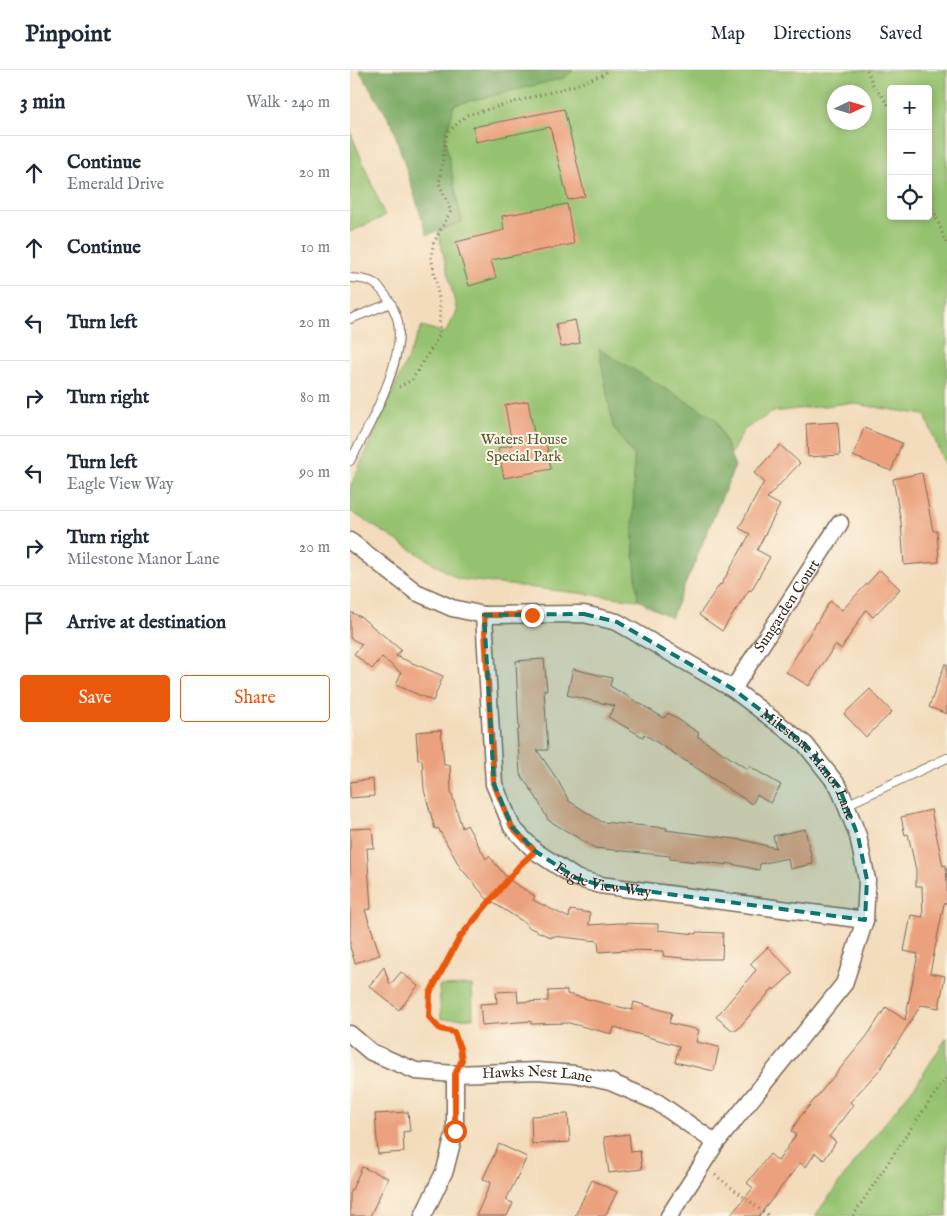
<!DOCTYPE html>
<meta charset="utf-8">
<style>
body{margin:0;font-family:"IM FELL English",serif;background:#f6f6f7;color:#1f2937}
.controls{position:absolute;right:15px;top:15px;display:grid;overflow:hidden;border-radius:5px;box-shadow:0 2px 8px #0003}
.controls button{width:45px;height:45px;display:grid;place-items:center;padding:0;border:0;border-bottom:1px solid #e0e1e3;background:#fff;color:#1f2937;font:25px sans-serif}
.compass{position:absolute;left:477px;top:15px;width:45px;height:45px;border-radius:50%;background:#fff;box-shadow:0 2px 8px #0003;rotate:86deg}
.stop{position:absolute;width:15px;height:15px;margin:-11px;border:4px solid #ea580c;border-radius:50%;background:#fff}
.stop.end{background:#ea580c;border-color:#fff;box-shadow:0 1px 5px #0008}
.list{margin:0;padding:0;list-style:none}
h2{display:flex;justify-content:space-between;align-items:center;height:65px;margin:0;padding:0 20px;font-size:21px}
h2 small{font-size:16px;font-weight:400;color:#747a83}
.list li{display:grid;grid-template-columns:32px 1fr auto;gap:15px;align-items:center;box-sizing:border-box;height:75px;padding:0 20px;border-top:1px solid #e0e1e3}
.list b{display:block;font-size:19px;white-space:nowrap}
.list p{margin:0;font-size:16px;white-space:nowrap;color:#747a83}
.list em{font-size:16px;font-style:normal;color:#747a83}
.actions{display:flex;gap:10px;padding:15px 20px}
.actions a{flex:1;padding:11px 0;border:1px solid #ea580c;border-radius:5px;text-align:center;font-size:18px;color:#ea580c}
.actions .main{background:#ea580c;color:#fff}
.icon{flex:none;width:28px;height:28px;fill:none;stroke:currentColor;stroke-width:2;stroke-linecap:round;stroke-linejoin:round}
.map{position:relative;flex:none;width:597px;height:1146px;overflow:hidden}
header{display:flex;align-items:center;gap:30px;box-sizing:border-box;height:70px;padding:0 25px;background:#fff;border-bottom:1px solid #e0e1e3}
header strong{font-size:24px}
nav{display:flex;gap:28px;margin-inline-start:auto;font-size:18px}
main{display:flex}
aside{flex:1;background:#fff}
.map>svg:first-child{display:block}
</style>
<header>
<strong>Pinpoint</strong>
<nav><a>Map</a><a>Directions</a><a>Saved</a></nav>
</header>
<main>
<aside>
<h2>3 min<small>Walk · 240 m</small></h2>
<ul class="list">
<li><svg class="icon" aria-label="ahead" viewBox="0 0 24 24"><path d="M12 20V5M6 11l6-6 6 6"/></svg><div><b>Continue</b><p>Emerald Drive</p></div><em>20 m</em></li>
<li><svg class="icon" aria-label="ahead" viewBox="0 0 24 24"><path d="M12 20V5M6 11l6-6 6 6"/></svg><div><b>Continue</b></div><em>10 m</em></li>
<li><svg class="icon" aria-label="left" viewBox="0 0 24 24"><path d="M17 20v-9H6M10 6l-5 5 5 5"/></svg><div><b>Turn left</b></div><em>20 m</em></li>
<li><svg class="icon" aria-label="right" viewBox="0 0 24 24"><path d="M7 20v-9h11M14 6l5 5-5 5"/></svg><div><b>Turn right</b></div><em>80 m</em></li>
<li><svg class="icon" aria-label="left" viewBox="0 0 24 24"><path d="M17 20v-9H6M10 6l-5 5 5 5"/></svg><div><b>Turn left</b><p>Eagle View Way</p></div><em>90 m</em></li>
<li><svg class="icon" aria-label="right" viewBox="0 0 24 24"><path d="M7 20v-9h11M14 6l5 5-5 5"/></svg><div><b>Turn right</b><p>Milestone Manor Lane</p></div><em>20 m</em></li>
<li><svg class="icon" aria-label="arrive" viewBox="0 0 24 24"><path d="M6 21V4h12l-3 4 3 4H6"/></svg><div><b>Arrive at destination</b></div></li>
</ul>
<div class="actions"><a class="main">Save</a><a>Share</a></div>
</aside>
<div class="map">
<svg width="597" height="1146" viewBox="0 0 597 1146">
<rect width="100%" height="100%" fill="#fcf5e5"/>
<filter id="ink" filterUnits="userSpaceOnUse"><feTurbulence type="fractalNoise" baseFrequency=".02" numOctaves="2"/><feDisplacementMap in="SourceGraphic" scale="10" xChannelSelector="R" yChannelSelector="G"/><feConvolveMatrix kernelMatrix="1 2 1 2 8 2 1 2 1" color-interpolation-filters="sRGB"/></filter>
<filter id="wash" filterUnits="userSpaceOnUse"><feTurbulence type="fractalNoise" baseFrequency=".0096" numOctaves="4" result="noise"/><feDisplacementMap in="SourceGraphic" scale="20" xChannelSelector="R" yChannelSelector="G"/><feGaussianBlur stdDeviation="1.12" result="paint"/><feColorMatrix in="noise" values="0 0 0 0 0 0 0 0 0 0 0 0 0 0 0 0 0 1.4 0 .05"/><feComposite in="paint" operator="in"/></filter>
<g filter="url(#wash)">
<rect width="100%" height="100%" fill="#f3dcbc"/>
<g fill="#95c270" stroke="#687647" fill-rule="evenodd">
<path d="M50,0H597V401L575,345L499,333L423,342L394,360L358,425L346,493L321,534L287,515L288,530L108,509L0,441V417L72,256L95,263L107,242ZM541,19H578V146H541ZM484,22H514V52H484Z"/>
<path d="M0,61L35,146L0,162Z"/>
<path d="M122,915L123,948L91,949L89,916Z"/>
<path d="M597,967V1146H465L511,1083L568,1012Z"/>
</g>
<g fill="#78a862" stroke="#5a6940">
<path d="M9,0H224L214,8L104,35L95,70L112,152L77,165L42,54Z"/>
<path d="M249,279L366,349L385,396L321,548L288,530L283,473L284,386L263,357Z"/>
</g>
<g id="blocks">
<g fill="#eba17d">
<path d="M214,39L235,126L218,130L200,57L126,72L123,57Z"/>
<path d="M217,134L224,174L141,190L146,208L119,216L106,172L154,160L152,146Z"/>
<path d="M225,250L230,273L211,277L206,254Z"/>
<path d="M178,331L186,373L196,371L201,399L154,408L148,378L162,375L155,335Z"/>
<path d="M488,352L490,385L458,387L456,354Z"/>
<path d="M514,358L552,373L541,401L503,386Z"/>
<path d="M430,375L450,393L417,428L430,435L407,480L420,487L401,521L399,520L372,561L349,545L370,514L371,515L400,464L389,458L414,412L404,403Z"/>
<path d="M572,403L583,461H587L589,492L554,495L551,452L543,409Z"/>
<path d="M530,500L550,519L523,547L516,540L491,579L485,575L459,616L436,602L480,531L492,540Z"/>
<path d="M0,542L11,547L51,580L46,586L93,606L83,631L46,615L51,603L32,587L22,599L4,584L12,574L0,568Z"/>
<path d="M194,589L197,620L194,619L198,680H187L207,709L219,731L252,752L317,758L316,760L393,770L426,778L423,766L455,759L463,794L440,799L438,788L410,794L409,800L377,793V795L348,791V792L320,789V786L245,778L198,750L186,727L170,704L167,661L169,660L166,591Z"/>
<path d="M595,594H597V644L579,637Z"/>
<path d="M223,599L262,608L260,616L314,648L318,643L349,663L347,666L397,699L399,696L431,715L420,733L407,725L402,734L294,664L293,667L258,647L265,636L217,625Z"/>
<path d="M520,619L542,642L516,667L494,644Z"/>
<path d="M91,660L94,695H100L101,721L112,758L117,755L136,789L139,786L158,809L185,826L183,830L219,848L220,840L240,843L239,855L269,853L308,854V860L346,864V862L373,863L372,889H342L313,886L314,881L277,880L249,882L248,871L203,866L202,868L176,856L177,854L137,829L110,797L88,758L85,759L74,720L72,690H68L66,662Z"/>
<path d="M23,709L24,726L0,728V712Z"/>
<path d="M581,740L593,796L596,795L597,814V833L594,834L580,903L595,906L589,938L571,935L532,997L500,1032L503,1035L479,1067L486,1072L474,1090L465,1083L456,1097L450,1093L409,1146H380L403,1118L397,1113L420,1084L428,1091L446,1065L441,1061L450,1047L517,966L536,937L555,950L568,884L554,881L561,845L573,847L572,816H566V800L558,764L555,765L551,747Z"/>
<path d="M22,758L24,778H17L21,839L15,840L30,885L5,893L0,877V759Z"/>
<path d="M418,877L443,903L424,920L423,918L387,960H382L366,947L406,900L400,894Z"/>
<path d="M34,897L40,915L51,902L68,916L49,940L19,916Z"/>
<path d="M217,920V924L282,940L284,932L322,943L319,953L349,960L346,972L369,977L364,1001L325,992L329,976L264,957L262,964L219,953L181,954V951L132,955L130,934L147,933L146,922L167,921L168,932L198,931V921Z"/>
<path d="M58,1042L60,1061L53,1062L54,1082L28,1084L25,1044Z"/>
<path d="M218,1044L220,1072L182,1074L181,1046Z"/>
<path d="M279,1064L281,1082L290,1081L292,1099L259,1103L254,1067Z"/>
<path d="M149,1074L177,1087L156,1130L163,1133L157,1146H126L141,1112L133,1109Z"/>
<path d="M12,1097L38,1108L20,1146H0V1124Z"/>
<path d="M242,1110L267,1122L255,1146H225Z"/>
</g>
</g>
</g>
<g filter="url(#ink)">
<use href="#blocks" fill-opacity="0" stroke="#7b6855" stroke-width="1"/>
<g fill="none" stroke-linecap="round" stroke-linejoin="round">
<g stroke="#7b6855" stroke-width="10">
<g id="service">
<path d="M0,208C25,209 28,214 41,233"/>
<path d="M0,249L41,233C43,239 47,246 48,252C55,290 19,358 0,391"/>
<path d="M496,735L597,688"/>
</g>
</g>
<g stroke="#7b6855" stroke-width="19">
<g id="minor">
<path id="s1" d="M0,471L66,522L102,538L134,545L234,544L267,552L383,619L455,674L489,717L508,766L517,810L515,850L494,914L366,1073L319,1146"/>
<path id="s2" d="M134,545L144,714L162,757L185,781L226,808L250,815L515,850"/>
<path id="s3" d="M383,619L490,453"/>
<path id="s4" d="M0,964L21,982L66,1001L105,1004L187,1001L225,1004L260,1012L307,1032L366,1073"/>
<path d="M73,1146L95,1100L105,1061V1004"/>
</g>
</g>
<g stroke="#7b6855" stroke-width="3" stroke-dasharray="1 4" stroke-linecap="butt">
<path d="M517,0L523,15L541,38"/>
<path d="M578,125L597,176"/>
<path d="M49,317L62,310L89,266L90,234L81,186L84,172L101,141L89,113L97,63L117,45L223,16L252,5L259,0"/>
<path d="M111,988L110,978L103,962L90,959L79,947L80,923L111,867L174,792"/>
<path d="M365,1105L419,1146"/>
<path d="M503,1146L557,1064L597,1007"/>
</g>
<use href="#service" stroke="#fff" stroke-width="8"/>
<use href="#minor" stroke="#fff" stroke-width="16"/>
</g>
</g>
<g fill="none" stroke-linecap="round" stroke-linejoin="round" filter="url(#ink)">
<path stroke="#ea580c" stroke-width="6" d="M105,1061V1004L112,990L110,978L104,962L90,959L79,947L80,923L110,867L170,795L185,781L162,757L144,714L134,545H182"/>
</g>
<path fill="#0f766e" fill-opacity="0.2" stroke="#0f766e" stroke-width="4" stroke-dasharray="10 6" stroke-linejoin="round" d="M234,544L267,552L383,619L455,674L489,717L508,766L517,810L515,850L250,815L226,808L185,781L162,757L144,714L134,545Z"/>
<g text-anchor="middle" dominant-baseline="central" stroke-width="4" stroke-linejoin="round" paint-order="stroke">
<g font-size="15" fill="#565837" stroke="#fcf5e5">
<text x="174" y="369">Waters House<tspan x="174" dy="17">Special Park</tspan></text>
</g>
<g font-size="15" fill="#3b2a1e" stroke="#fcf5e5">
<text stroke="none"><textPath href="#s3" startOffset="99">Sungarden Court</textPath></text>
<text stroke="none"><textPath href="#s1" startOffset="532">Milestone Manor Lane</textPath></text>
<text stroke="none"><textPath href="#s2" startOffset="325">Eagle View Way</textPath></text>
<text stroke="none"><textPath href="#s4" startOffset="198">Hawks Nest Lane</textPath></text>
</g>
</g>
</svg>
<div class="controls">
<button>+</button>
<button>−</button>
<button><svg class="icon" aria-label="locate" viewBox="0 0 24 24"><circle cx="12" cy="12" r="6"/><path d="M12 2v4M12 18v4M2 12h4M18 12h4"/></svg></button>
</div>
<svg class="compass" viewBox="-18 -18 36 36"><path d="M0-13l5 13h-10z" fill="#e53935"/><path d="M0 13l5-13h-10z" fill="#747a83"/></svg>
<div class="stop" style="left:105px;top:1061px"></div>
<div class="stop end" style="left:182px;top:545px"></div>
</div>
</main>
